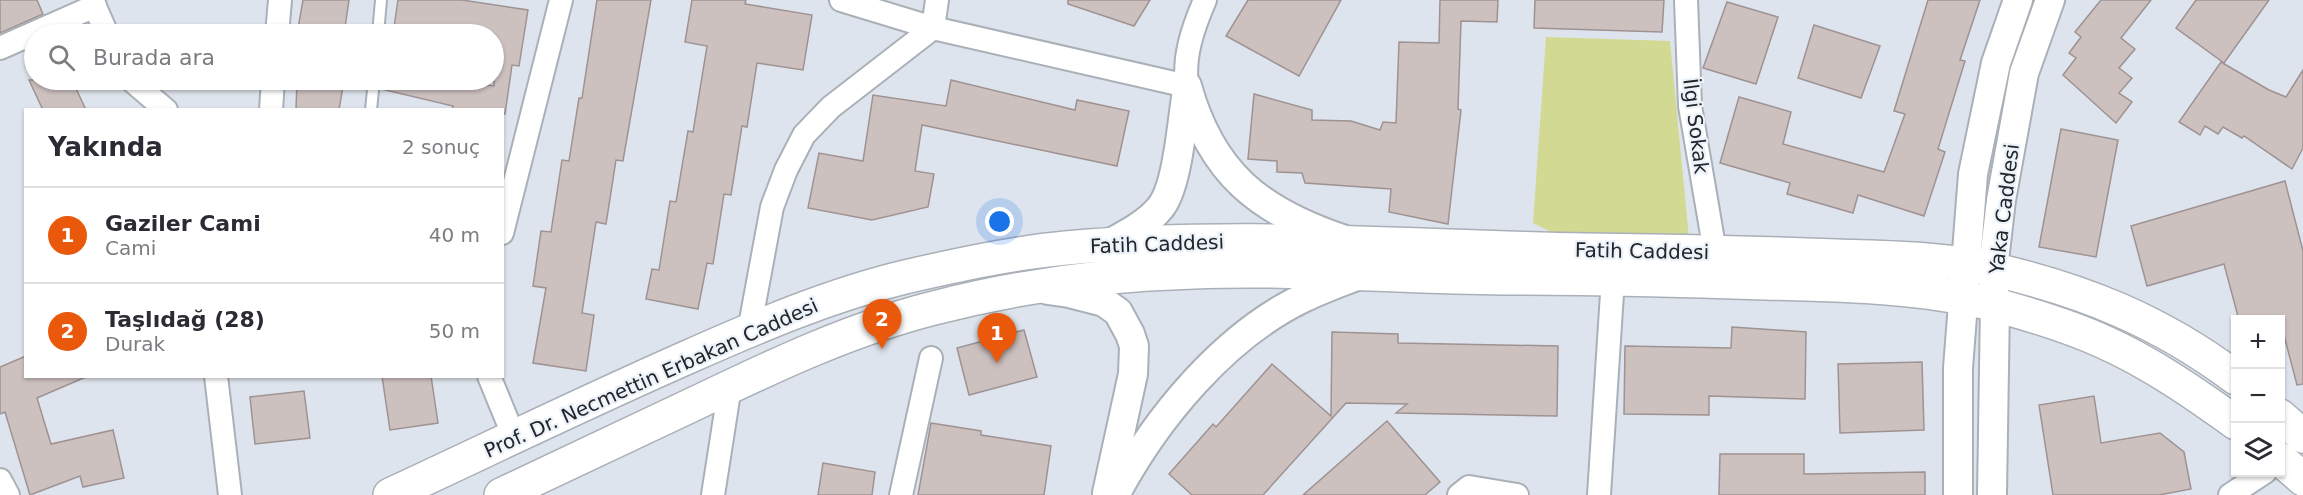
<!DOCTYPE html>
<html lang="tr">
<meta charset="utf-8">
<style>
body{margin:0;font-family:"DejaVu Sans",sans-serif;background:#f7f7f7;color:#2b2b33}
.controls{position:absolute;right:18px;bottom:18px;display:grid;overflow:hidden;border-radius:0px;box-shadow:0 2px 4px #0004}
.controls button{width:54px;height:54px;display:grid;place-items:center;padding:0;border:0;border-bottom:2px solid #e1e1e2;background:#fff;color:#2b2b33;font:30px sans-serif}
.you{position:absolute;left:1000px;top:222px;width:21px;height:21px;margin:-15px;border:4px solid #fff;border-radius:50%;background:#1a73e8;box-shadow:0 0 0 9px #1a73e833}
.badge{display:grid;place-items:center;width:39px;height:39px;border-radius:50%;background:#ea580c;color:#fff;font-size:20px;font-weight:700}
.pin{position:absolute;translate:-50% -50px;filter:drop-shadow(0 2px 3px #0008)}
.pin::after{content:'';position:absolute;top:32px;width:21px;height:18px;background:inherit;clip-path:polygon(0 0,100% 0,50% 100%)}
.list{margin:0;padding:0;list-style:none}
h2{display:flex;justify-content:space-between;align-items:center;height:78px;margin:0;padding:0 24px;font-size:26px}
h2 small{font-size:20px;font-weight:400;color:#7c7c81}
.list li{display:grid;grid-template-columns:39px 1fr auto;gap:18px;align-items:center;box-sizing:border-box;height:96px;padding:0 24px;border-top:2px solid #e1e1e2}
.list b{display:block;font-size:22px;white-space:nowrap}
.list p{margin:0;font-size:20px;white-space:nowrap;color:#7c7c81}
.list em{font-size:20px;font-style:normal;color:#7c7c81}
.icon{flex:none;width:33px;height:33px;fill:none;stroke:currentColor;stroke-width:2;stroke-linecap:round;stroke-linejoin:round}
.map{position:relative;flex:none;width:2303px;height:495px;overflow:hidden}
.search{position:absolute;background:#fff;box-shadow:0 2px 4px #0004;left:24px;top:24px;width:480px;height:66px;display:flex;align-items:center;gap:15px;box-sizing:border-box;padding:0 21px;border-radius:33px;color:#7c7c81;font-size:22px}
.panel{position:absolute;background:#fff;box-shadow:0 2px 4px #0004;left:24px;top:108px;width:480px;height:270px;border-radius:0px}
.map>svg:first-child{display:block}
</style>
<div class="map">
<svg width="2303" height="495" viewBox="0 0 2303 495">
<rect width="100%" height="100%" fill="#dee4ed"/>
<path fill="#d1d992" d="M1546,37L1670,41L1689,238L1559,236L1533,223Z"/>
<g fill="#cdc1c0" stroke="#9e9292" stroke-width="1.5">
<path d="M0,0H37L43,14L0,33Z"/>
<path d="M303,0H349L344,34H297Z"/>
<path d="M398,0H462L528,10L519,66L512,65L505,114H502V110H452L453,106L381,89V80H452L494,86V34H393Z"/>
<path d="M597,0H651L623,161L616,160L606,224L596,222L582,313L594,315L586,371L533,363L546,288L533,286L541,231L551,232L562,160L569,161L579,98H582Z"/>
<path d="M692,0H746L745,4L812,15L803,70L757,63L747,127L742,126L731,195L724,194L713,264L707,263L698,309L646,299L652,269L659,270L670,201L676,202L688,131L693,132L707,46L685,42Z"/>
<path d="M1068,0H1150L1134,26L1068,4Z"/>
<path d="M1248,0H1341L1299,76L1226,36Z"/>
<path d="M1440,0H1498L1497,22L1461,21L1458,109L1461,110L1448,224L1389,212L1391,189L1305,183L1302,173L1277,172V161L1248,159L1254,94L1312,110V120L1351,121L1380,130L1383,122L1396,123L1399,42L1439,43Z"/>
<path d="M1535,0H1664L1662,32L1534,28Z"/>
<path d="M1928,0H1980L1960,60L1965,61L1938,149L1945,152L1924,216L1858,195L1853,213L1787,194L1790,183L1720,163L1739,97L1791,112L1783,144L1884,172L1905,114L1894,111Z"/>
<path d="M2101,0H2151L2121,38L2135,49L2119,68L2132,78L2119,93L2132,102L2116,123L2063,75L2076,58L2069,53L2081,37L2075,32Z"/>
<path d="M2196,0H2269L2224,63L2176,28Z"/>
<path d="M1727,2L1778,17L1756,84L1703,68Z"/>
<path d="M1814,25L1880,46L1861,98L1798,78Z"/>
<path d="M2221,62L2269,90L2286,97L2303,70V148L2292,169L2244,136L2242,138L2223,127L2218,134L2205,126L2200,135L2179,122Z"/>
<path d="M29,80H72L86,110H43Z"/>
<path d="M297,80H344L339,110H296Z"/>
<path d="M951,80L1075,110L1077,100L1129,111L1117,166L922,125L915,171L934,174L928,207L872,220L808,208L819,153L863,161L873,95L946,106Z"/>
<path d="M2061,129L2118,140L2096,257L2039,247Z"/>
<path d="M2285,181L2303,251V384L2297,385L2280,320H2239L2224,264L2147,286L2131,226Z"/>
<path d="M1732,327L1806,332L1805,399L1709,396V415L1624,414L1625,346L1731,348Z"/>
<path d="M1024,330L1037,377L969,395L957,348Z"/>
<path d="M1332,332L1398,334V343L1558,346L1557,416L1396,413L1407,404L1346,403L1263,495H1192L1169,474L1213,424L1216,427L1272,364L1331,416Z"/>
<path d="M26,356V376H88L37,398L51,444L113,430L124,478L83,487L80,476L30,495L5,412L0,414V367Z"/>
<path d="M1922,362L1924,430L1840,433L1838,364Z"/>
<path d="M382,376H431L438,423L390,430Z"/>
<path d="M304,391L310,438L255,444L250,397Z"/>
<path d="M2094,396L2101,443L2160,433L2184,452L2191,489L2159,495H2053L2039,405Z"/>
<path d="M1387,421L1440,482L1425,495H1303Z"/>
<path d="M931,423L981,431V435L1051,446L1044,495H918Z"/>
<path d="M1720,454H1804V474L1925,472V495H1719Z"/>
<path d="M823,463L875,472L872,495H818Z"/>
</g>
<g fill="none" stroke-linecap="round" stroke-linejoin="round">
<g stroke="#aab0b8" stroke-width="14">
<g id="service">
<path d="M378,34L381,0"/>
<path d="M371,110L374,80"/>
</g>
</g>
<g stroke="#aab0b8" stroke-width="26">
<g id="minor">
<path d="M92,0L107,34"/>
<path d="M841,0L933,28L937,0"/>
<path d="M1686,0L1690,106L1715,252"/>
<path d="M277,34L280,0"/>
<path d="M0,48L95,6"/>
<path d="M131,80L166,110"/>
<path d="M271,110L273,80"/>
<path d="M502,233L561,0"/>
<path d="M749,331L772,207L786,170L804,135L831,107L933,28L1187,86C1183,56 1193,28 1205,0"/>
<path d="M216,376L230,495"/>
<path d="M489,376L514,437"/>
<path d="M0,480L8,495"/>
<path d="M713,495L730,386"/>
<path d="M901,495L931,358"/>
<path d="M1459,495L1469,487L1517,495"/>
<path d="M1599,495L1613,278"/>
<path d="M2230,495L2265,472"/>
</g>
</g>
<g stroke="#aab0b8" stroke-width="32">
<g id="tertiary">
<path d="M1187,86C1211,173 1259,211 1342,239"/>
<path d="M1107,245C1125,235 1147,224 1160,208C1178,187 1182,120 1187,91"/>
<path d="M1048,290L1069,293L1104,302L1118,312L1130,334L1134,346L1133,374L1107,493"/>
<path d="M1115,495C1156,418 1224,336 1303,298C1321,289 1341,282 1359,275"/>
<path d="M1958,495V368L1973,174L1996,63L2018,0"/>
<path d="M1992,495L1995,305L1993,269L2001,200L2024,73L2050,0"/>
</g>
</g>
<g stroke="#aab0b8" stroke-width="36">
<g id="primary">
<path d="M2280,416L2303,436"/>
<path d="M2280,459L2303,479"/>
<path d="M390,495C489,449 588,401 688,357C758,326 830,295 905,277C957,265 1012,253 1066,248C1239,232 1414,247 1587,250C1670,251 1754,253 1837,256C1888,258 1941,258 1991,269C2083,290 2160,321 2236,378"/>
<path d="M501,495C566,464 632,433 698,402C775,365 851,329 934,308C1019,286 1107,274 1194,272C1297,268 1400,277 1503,278C1591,278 1679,280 1766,283C1841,285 1919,286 1992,304C2029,314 2069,326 2104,342C2151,363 2194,393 2236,423"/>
</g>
</g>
<use href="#service" stroke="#fff" stroke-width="10"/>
<use href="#minor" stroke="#fff" stroke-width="22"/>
<use href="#tertiary" stroke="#fff" stroke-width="28"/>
<use href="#primary" stroke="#fff" stroke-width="33"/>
</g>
<g text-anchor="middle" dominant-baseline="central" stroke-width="4.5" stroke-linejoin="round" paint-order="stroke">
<g font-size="20" fill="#232528" stroke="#ebf2fa">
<text transform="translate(1696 126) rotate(83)">İlgi Sokak</text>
<text transform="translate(2004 209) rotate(-83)">Yaka Caddesi</text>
<text transform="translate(1157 244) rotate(-2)">Fatih Caddesi</text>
<text transform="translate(1642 251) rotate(1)">Fatih Caddesi</text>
<text transform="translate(651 378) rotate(-24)">Prof. Dr. Necmettin Erbakan Caddesi</text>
</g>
</g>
</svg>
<div class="controls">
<button>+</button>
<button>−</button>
<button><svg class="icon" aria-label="layers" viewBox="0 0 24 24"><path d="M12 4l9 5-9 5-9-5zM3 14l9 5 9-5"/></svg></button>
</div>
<div class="you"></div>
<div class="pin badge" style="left:997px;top:363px">1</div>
<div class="pin badge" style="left:882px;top:349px">2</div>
<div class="search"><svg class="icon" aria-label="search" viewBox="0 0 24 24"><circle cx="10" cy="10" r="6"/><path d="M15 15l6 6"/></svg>Burada ara</div>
<section class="panel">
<h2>Yakında<small>2 sonuç</small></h2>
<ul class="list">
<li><span class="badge">1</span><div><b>Gaziler Cami</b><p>Cami</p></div><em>40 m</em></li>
<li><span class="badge">2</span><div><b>Taşlıdağ (28)</b><p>Durak</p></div><em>50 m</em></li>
</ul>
</section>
</div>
